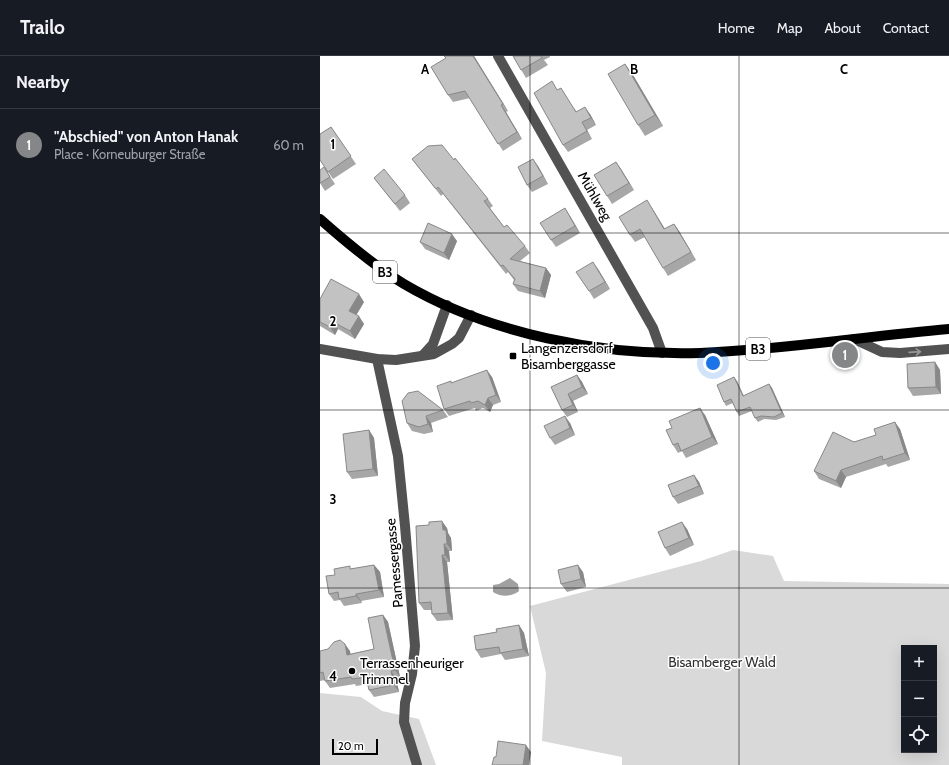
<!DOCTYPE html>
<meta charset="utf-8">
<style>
body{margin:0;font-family:Cabin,sans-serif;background:#242831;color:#f1f3f6}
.controls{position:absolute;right:12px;bottom:12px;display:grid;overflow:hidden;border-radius:0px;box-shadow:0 4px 16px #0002}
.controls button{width:36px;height:36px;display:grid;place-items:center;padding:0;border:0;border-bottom:1px solid #363941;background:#171b24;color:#f1f3f6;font:20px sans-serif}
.scale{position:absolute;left:12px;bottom:10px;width:46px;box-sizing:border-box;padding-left:4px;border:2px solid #000;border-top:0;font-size:11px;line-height:14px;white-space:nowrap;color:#000;-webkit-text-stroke:3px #fff;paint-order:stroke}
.you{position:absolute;left:393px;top:307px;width:14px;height:14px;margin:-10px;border:3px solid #fff;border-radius:50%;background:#1a73e8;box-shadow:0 0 0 6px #1a73e833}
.badge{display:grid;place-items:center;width:26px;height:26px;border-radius:50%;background:#858687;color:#fff;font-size:13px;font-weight:700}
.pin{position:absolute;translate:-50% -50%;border:2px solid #fff;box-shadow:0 1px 4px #0006}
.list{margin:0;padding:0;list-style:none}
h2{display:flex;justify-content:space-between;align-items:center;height:52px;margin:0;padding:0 16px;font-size:17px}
h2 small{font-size:13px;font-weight:400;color:#9ea1a6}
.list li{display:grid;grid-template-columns:26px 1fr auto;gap:12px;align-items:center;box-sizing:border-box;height:72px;padding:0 16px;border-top:1px solid #363941}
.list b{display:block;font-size:15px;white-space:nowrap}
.list p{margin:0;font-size:13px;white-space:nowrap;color:#9ea1a6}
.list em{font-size:13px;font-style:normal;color:#9ea1a6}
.icon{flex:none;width:22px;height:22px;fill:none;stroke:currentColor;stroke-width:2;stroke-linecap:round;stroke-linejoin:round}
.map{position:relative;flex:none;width:629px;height:709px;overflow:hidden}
header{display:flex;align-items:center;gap:24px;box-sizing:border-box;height:56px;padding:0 20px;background:#171b24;border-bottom:1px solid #363941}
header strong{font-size:19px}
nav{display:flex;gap:22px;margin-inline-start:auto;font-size:14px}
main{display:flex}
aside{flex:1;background:#171b24}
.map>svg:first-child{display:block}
</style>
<header>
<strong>Trailo</strong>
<nav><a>Home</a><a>Map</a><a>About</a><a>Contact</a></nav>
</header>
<main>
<aside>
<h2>Nearby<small></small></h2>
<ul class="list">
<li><span class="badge">1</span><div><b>&quot;Abschied&quot; von Anton Hanak</b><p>Place · Korneuburger Straße</p></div><em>60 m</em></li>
</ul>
</aside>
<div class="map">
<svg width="629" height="709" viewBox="0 0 629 709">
<rect width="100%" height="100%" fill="#fff"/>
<g fill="#d9d9d9" fill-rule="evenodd">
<path d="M413,494L453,500L464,525L629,528V709H302V701L222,685L226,617L210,550L381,505ZM584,592H614V694H584Z"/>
<path d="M0,637L41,641L62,655L99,663L116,709H0Z"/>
</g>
<path fill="#a0a0a0" d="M190,522L198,528L199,535C192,541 180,541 173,536V529L179,528Z"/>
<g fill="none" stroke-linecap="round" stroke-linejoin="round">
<g stroke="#525252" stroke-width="10">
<path d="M178,0L333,272L342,297"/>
<path d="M534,283L562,296L580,297L629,293"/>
<path d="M0,293L57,303L76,304L114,298L132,288L139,282L151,259"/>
<path d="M103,299L113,288L127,249"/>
<path d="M57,303L78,400L85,470L95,590L92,618L85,647L84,666L97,709"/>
</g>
<path stroke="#000" stroke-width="10" d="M0,163C26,186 54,210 84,228C169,278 283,300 380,297C463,294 546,280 629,273"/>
</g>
<g fill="#a7a7a7">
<path d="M124,0H155H154L188,55L186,56L202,83L183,95L150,42L133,46L128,39L126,2Z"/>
<path d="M193,0H230V1L224,4L228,9L206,22Z"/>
<path d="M305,8L313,19L343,70L325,80L318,69Z"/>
<path d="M238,33L257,56L270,58L276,69L267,74L272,83L248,96L243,89Z"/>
<path d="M11,71L36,108L13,123L0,104Z"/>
<path d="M92,103L134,104L168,143L173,150L170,152L184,171L205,190L210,197L200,205L226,212L231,219L225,242L198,235L193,228L194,224L188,216L186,218L123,138L121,140Z"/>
<path d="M296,106L314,134L292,148L287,140Z"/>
<path d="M218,110L228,128L212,136L207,129Z"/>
<path d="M4,111L15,128L5,135L0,127Z"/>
<path d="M54,122L85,139L90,147L80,155Z"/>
<path d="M332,152L345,173L354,168L359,175L376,204L348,220L343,212L325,181L315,186L310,179Z"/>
<path d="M250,160L260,177L236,191L231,184Z"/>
<path d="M137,185L129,204L105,193L100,186Z"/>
<path d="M278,213L290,233L274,243L269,235Z"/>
<path d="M0,243L44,246L36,259L44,268L35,283L18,273L15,279L0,270Z"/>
<path d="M615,306L620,314L621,338L593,340L588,332Z"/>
<path d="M257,319L262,326L268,338L253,345L258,356L247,361L242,354L231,331Z"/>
<path d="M172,321L181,346L173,349L170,356L163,352L156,355L155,352L129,360L124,353L131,325V327Z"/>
<path d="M417,325L424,340L449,328L452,332L465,361L456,364L444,363L438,366L435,362L432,355L419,360L417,356L413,347L406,350L404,346Z"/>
<path d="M123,354L128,361L111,367L113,376L104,378L92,375L87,367Z"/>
<path d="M385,359L398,388L366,402L362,395L358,397L353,389Z"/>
<path d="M250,367L255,379L235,389L230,382Z"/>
<path d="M580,373L590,404L568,411L566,408L526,421L521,432L499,423L494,415L534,386Z"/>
<path d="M49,374L54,382L58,420L32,423L27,416Z"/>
<path d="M374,419L379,426L384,438L358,448L353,441Z"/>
<path d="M109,469L127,472L128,477L131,482L132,495H129L130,506H127L133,564L117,565L112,558V554H104L99,547Z"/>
<path d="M367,473L374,489L350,500L345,492Z"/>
<path d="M54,509L60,516L64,541L41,545L42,547L24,550L20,544L14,545L9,538L15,519L32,513Z"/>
<path d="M263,516L266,531L247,536L241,528Z"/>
<path d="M63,559L68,566L80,621L76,622L79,636L54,641L49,634L48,628L36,630L35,628L10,632L5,625V624L0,625V595H30V598L54,593Z"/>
<path d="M199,569L204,577L209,600L185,604L181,598L161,602L156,594L177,576Z"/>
</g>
<g fill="#888">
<path d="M153,0H154L188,55L183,48Z"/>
<path d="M305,8L313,19L343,70L335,59Z"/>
<path d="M181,49L186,56L202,83L197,76Z"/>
<path d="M265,51L270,58L276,69L271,62Z"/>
<path d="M262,66L267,74L272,83L267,75Z"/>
<path d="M213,103L218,110L228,128L223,120Z"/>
<path d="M296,106L301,113L314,134L309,127Z"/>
<path d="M327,144L332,152L349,180L344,173Z"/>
<path d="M245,152L250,160L260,177L255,170Z"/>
<path d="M354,168L359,175L376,204L371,196Z"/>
<path d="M132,178L137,185L129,204L124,197Z"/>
<path d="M273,206L278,213L290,233L285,226Z"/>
<path d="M226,212L231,219L225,242L220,235Z"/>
<path d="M39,238L44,246L34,263L29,255Z"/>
<path d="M39,260L44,268L35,283L30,275Z"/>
<path d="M13,266L18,273L15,279L10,271Z"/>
<path d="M615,306L620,314L621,338L616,331Z"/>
<path d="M167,314L172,321L181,346L176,339Z"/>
<path d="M257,319L262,326L268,338L262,331Z"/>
<path d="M414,321L417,325L425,344L423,340Z"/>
<path d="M449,328L452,332L465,361L462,357Z"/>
<path d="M248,338L253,345L258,356L253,349Z"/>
<path d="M168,342L173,349L170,356L165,349Z"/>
<path d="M380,352L385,359L398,388L392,381Z"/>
<path d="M106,360L111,367L113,376L108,368Z"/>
<path d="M245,360L250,367L255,379L250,372Z"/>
<path d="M575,366L580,373L590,404L585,397Z"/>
<path d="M49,374L54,382L58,420L53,413Z"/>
<path d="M521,414L526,421L521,432L516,425Z"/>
<path d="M374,419L379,426L384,438L379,430Z"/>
<path d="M122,465L127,472L128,477L131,482L132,495L127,488L123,474Z"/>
<path d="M362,466L367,473L374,489L369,482Z"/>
<path d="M124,488L129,495L130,506L125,499Z"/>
<path d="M122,499L127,506L133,564L128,557Z"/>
<path d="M54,509L60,516L64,541L59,534Z"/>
<path d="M258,509L263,516L266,531L261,523Z"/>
<path d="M36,538L41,545L42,547L36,540Z"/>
<path d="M63,559L68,566L80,621L75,614Z"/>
<path d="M199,569L204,577L209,600L203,593Z"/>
<path d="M25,588L30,595L32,606L27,599Z"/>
<path d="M71,615L76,622L79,636L74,629Z"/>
<path d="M206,689L211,696L209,709H203Z"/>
</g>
<g fill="#c2c2c2" stroke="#888">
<path d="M124,0H153L183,48L181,49L197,76L178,88L145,35L128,39L111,11L126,2Z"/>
<path d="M193,0H221L222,2L201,14Z"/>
<path d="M305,8L335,59L318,69L288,18Z"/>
<path d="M232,25L237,34L241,32L256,56L265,51L271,62L262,66L267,75L243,89L214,37Z"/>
<path d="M11,71L31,100L8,116L0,104V78Z"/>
<path d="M122,89L134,104L135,102L168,143L164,145L184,171L187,169L205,190L190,203L226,212L220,235L193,228L195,223L183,209L181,210L118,131L116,133L92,103L108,90Z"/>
<path d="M213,103L223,120L207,129L198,111Z"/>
<path d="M296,106L309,127L287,140L274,119Z"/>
<path d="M4,111L10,121L0,127V114Z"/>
<path d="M64,113L85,139L75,148L54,122Z"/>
<path d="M327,144L344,173L354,168L371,196L343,212L320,173L310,179L299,161Z"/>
<path d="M245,152L255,170L231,184L220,167Z"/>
<path d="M108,167L132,178L124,197L100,186Z"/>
<path d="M273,206L285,226L269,235L256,216Z"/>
<path d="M11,223L39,238L29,255L39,260L30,275L13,266L10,271L0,266V243Z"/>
<path d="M615,306L616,331L588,332L587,308Z"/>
<path d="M167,314L176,339L168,342L165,349L158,345L151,347L150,345L124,353L117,330L131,325V327Z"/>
<path d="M257,319L262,331L248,338L253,349L242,354L231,331Z"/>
<path d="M414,321L423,340L449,328L462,357L454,361L441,360L435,362L430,351L417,356L411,343L404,346L397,329Z"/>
<path d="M98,335L123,354L106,360L108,368L99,371L87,367L82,345L88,337Z"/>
<path d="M380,352L392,381L361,395L358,387L353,389L346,374L352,372L349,365Z"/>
<path d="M245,360L250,372L230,382L224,370Z"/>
<path d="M575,366L585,397L563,404L562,400L521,414L516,425L494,415L513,376L534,386L556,379L554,373Z"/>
<path d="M49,374L53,413L27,416L23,378Z"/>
<path d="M374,419L379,430L353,441L348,429Z"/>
<path d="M122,465L123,474H126L127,488H124L125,499H122L128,557L112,558L111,546L99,547L96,470L109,469V466Z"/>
<path d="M362,466L369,482L345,492L338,476Z"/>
<path d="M54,509L59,534L36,538V540L19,543L18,536L9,538L6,520L15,519L14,513L30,510V513Z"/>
<path d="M258,509L261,523L241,528L238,514Z"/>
<path d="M63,559L75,614L71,615L74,629L49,634L46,621L32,623L31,621L5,625L3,616L0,617V595L8,593L14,586L20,584L25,588L27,599L54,593L48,562Z"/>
<path d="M199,569L203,593L180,597L179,591L156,594L154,580L177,576L176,573Z"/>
<path d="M178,685L206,689L203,709H172L174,701H176Z"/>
</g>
<defs><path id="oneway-shaft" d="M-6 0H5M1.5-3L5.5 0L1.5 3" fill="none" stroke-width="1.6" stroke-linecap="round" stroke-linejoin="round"/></defs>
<use stroke="#979797" href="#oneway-shaft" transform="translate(595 296) rotate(-4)"/>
<path fill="none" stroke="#000" stroke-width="1" stroke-opacity="0.55" d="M210,0V709M419,0V709M0,177H629M0,354H629M0,532H629"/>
<g fill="#000" stroke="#fff" stroke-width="1.5">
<rect x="189" y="296" width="8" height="8" rx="2"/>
<circle cx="32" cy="615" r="4"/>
</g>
<g text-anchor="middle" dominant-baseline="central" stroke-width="3" stroke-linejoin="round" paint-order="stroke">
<g fill="#fff" stroke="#4c4c4c" stroke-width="1">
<rect x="53" y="205" width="24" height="22" rx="3"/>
<rect x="426" y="282" width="24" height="22" rx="3"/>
</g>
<g font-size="13" font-weight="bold" fill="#000">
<text x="65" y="216">B3</text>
<text x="438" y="293">B3</text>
</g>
<g font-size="14" fill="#000" stroke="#fff">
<text transform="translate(275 140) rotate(60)">Mühlweg</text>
<text transform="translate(74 507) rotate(-95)">Pamessergasse</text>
</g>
<g font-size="14" fill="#000" stroke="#fff" text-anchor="start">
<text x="201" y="292">Langenzersdorf<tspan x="201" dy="16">Bisamberggasse</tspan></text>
<text x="40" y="607">Terrassenheuriger<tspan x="40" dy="16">Trimmel</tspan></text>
</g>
<g font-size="14" fill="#303030" stroke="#fff">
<text x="402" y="606">Bisamberger Wald</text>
</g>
</g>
<g font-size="13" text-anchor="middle" font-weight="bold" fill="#000" stroke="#fff" stroke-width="3" stroke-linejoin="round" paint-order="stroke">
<text x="105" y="18">A</text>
<text x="314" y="18">B</text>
<text x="524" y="18">C</text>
<text x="13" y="93">1</text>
<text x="13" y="270">2</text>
<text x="13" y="448">3</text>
<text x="13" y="625">4</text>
</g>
</svg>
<div class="controls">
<button>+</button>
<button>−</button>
<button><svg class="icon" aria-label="locate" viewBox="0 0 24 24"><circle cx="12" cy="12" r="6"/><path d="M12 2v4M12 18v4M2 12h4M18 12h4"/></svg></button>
</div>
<div class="scale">20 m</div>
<div class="you"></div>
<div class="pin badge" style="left:525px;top:299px">1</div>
</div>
</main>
